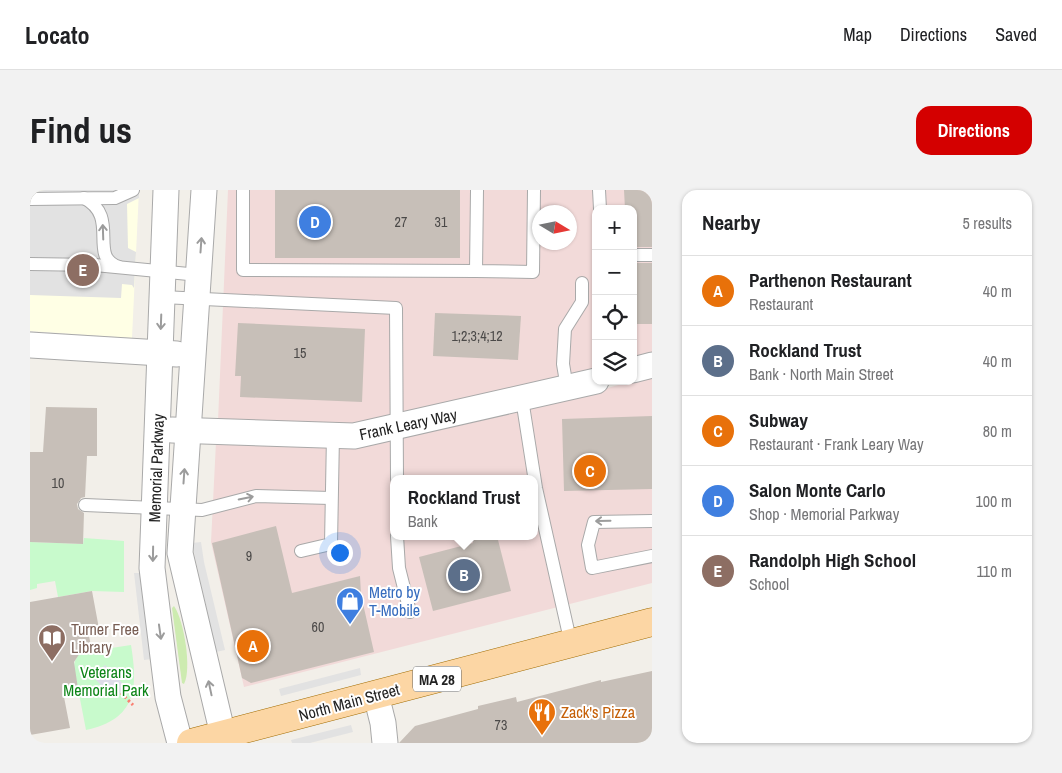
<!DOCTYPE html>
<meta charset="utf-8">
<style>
body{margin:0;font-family:"Archivo Narrow",sans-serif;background:#f2f2f2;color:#202124}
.controls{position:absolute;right:15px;top:15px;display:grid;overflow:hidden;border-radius:10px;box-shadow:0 1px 4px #0004}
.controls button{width:45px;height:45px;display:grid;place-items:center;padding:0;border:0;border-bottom:1px solid #e0e0e0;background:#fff;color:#202124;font:25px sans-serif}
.compass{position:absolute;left:502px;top:15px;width:45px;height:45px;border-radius:50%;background:#fff;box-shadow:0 1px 4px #0004;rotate:100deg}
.you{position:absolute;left:309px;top:362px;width:18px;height:18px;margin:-12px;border:4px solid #fff;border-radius:50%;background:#1a73e8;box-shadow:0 0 0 8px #1a73e833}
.badge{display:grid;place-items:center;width:32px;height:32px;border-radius:50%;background:#d40000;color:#fff;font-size:16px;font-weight:700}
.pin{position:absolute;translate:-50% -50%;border:2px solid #fff;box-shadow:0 1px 5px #0006}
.popup{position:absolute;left:360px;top:285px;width:148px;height:65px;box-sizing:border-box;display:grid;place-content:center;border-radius:10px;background:#fff;filter:drop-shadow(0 1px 4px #0005);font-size:16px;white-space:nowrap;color:#757577}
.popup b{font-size:19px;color:#202124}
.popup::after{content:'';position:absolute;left:50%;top:100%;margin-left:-10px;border:10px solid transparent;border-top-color:#fff}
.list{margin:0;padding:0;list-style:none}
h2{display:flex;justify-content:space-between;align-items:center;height:65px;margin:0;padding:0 20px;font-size:21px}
h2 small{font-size:16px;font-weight:400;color:#757577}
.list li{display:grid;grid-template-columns:32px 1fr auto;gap:15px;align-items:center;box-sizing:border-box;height:70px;padding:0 20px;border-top:1px solid #e0e0e0}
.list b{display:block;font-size:19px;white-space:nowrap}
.list p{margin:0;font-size:16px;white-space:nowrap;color:#757577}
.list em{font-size:16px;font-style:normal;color:#757577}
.icon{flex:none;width:28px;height:28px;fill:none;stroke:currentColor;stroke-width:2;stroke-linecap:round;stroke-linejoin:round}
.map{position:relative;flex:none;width:622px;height:553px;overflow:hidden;border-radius:15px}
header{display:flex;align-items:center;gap:30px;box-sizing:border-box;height:70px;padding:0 25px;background:#fff;border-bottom:1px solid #e0e0e0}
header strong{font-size:24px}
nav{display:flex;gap:28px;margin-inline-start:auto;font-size:18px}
.intro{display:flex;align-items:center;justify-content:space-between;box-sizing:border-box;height:120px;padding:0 30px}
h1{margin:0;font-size:35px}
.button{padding:12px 22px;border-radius:15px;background:#d40000;color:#fff;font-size:18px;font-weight:700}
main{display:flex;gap:30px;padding:0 30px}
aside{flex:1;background:#fff;border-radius:15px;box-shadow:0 1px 4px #0004}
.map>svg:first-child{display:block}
</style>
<header>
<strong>Locato</strong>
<nav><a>Map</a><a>Directions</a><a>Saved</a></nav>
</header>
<div class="intro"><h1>Find us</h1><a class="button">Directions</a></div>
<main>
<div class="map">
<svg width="622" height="553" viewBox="0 0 622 553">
<rect width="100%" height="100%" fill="#f2efe9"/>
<g fill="#f2dad9" fill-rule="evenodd">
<path d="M198,0H622V164L603,170V19H566V180L324,236L188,231ZM510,22H540V52H510Z"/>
<path d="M622,186V393L214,497L181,352L186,252L540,208ZM364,289H504V346H364Z"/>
</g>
<path fill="#ffffe5" d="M0,0H109L102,148L0,141Z"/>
<path fill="#cdebb0" d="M144,416C154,430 162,479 154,494L152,493L142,418Z"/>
<g fill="#c8facc">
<path d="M54,348L94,351V402L62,401L28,407L25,391L7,394V398L0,400V352L53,354Z"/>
<path d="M101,455C108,498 107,529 56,540L44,478C44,466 51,461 61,457L62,461Z"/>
</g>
<g fill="#e2e2e2">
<path d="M0,0H109V8L97,14L98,58L106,62L104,98L102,95L92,94L91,108L0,105Z"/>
<path d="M171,352L174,372L195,460L186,462L162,353Z"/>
<path d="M104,383H112L122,469L114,470Z"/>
<path d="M330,478L331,485L251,506L249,499Z"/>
<path d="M321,535L323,542L280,553H262L261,550Z"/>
</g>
<path fill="#dddde8" d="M75,475L96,497L85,509L63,487Z"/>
<g fill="#c7bfb8">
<rect x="245" y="0" width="185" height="68"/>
<path d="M594,0H622V57H603V19H595Z"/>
<rect x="603" y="73" width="19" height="61"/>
<path d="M405,123L491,126L488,170L403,166Z"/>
<path d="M208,133L335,139L332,212L210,207L211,186H205Z"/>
<path d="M16,217L67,218V266H57L55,307L51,308L47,314L48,319L54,323L53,354L0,352V262H13Z"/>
<path d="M622,226V299L534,301L532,229Z"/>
<path d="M246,336L262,403L330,386L331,405L344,462L221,493L212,488L182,353Z"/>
<path d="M441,346H467L481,401L403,421L389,367L443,353Z"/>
<path d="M62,401L70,444L59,446L61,456L50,463L44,472L49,505L34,507L40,538L0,545V412Z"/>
<path d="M622,481V553H369L385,536L448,519V516L486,507L487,512L571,490V492Z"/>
</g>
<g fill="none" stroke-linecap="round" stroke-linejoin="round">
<g stroke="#a9a9a9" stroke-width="14">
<g id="lane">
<path d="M213,0V80L446,81"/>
<path d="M447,0L446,81L503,82L504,0"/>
<path d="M569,0L570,19"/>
<path d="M54,8C91,27 57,67 89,77"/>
<path d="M0,9L85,8L103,0"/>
<path d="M603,65H622"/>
<path d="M0,74L65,75L169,85"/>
<path d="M132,107L366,118L367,289"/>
<path d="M537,198L533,174L535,139L552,112V93"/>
<path d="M492,209L506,298L541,454"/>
<path d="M55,315L172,320L226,306L301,308"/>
<path d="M622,331L564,332L558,355L562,378L622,366"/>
<path d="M367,346L369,378L380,422"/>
<path d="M271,361L301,354L303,245"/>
</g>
</g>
<g stroke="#a9a9a9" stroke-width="27">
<g id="street">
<path d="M136,0L122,378L138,507L150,553"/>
<path d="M174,0L150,363L193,545"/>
<path d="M0,155L147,164"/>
<path d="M603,180L622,175"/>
<path d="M142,240L324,246L566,191"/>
<path d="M346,505L353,533L355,553"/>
</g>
</g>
<g stroke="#a06b00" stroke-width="29">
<path id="primary" d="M161,553L622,432"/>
</g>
<path stroke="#fa8072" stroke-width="3" stroke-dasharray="2.5 2.5" stroke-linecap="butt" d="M91,503L103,515"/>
<use href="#lane" stroke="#fff" stroke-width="12"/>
<use href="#street" stroke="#fff" stroke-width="25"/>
<use href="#primary" stroke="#fcd6a4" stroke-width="28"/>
</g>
<defs><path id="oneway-shaft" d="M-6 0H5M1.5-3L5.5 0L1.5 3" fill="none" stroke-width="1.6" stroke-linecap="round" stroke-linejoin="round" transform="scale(1.25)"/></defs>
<g stroke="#9c9c9c">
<use href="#oneway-shaft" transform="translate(73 42) rotate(-92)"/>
<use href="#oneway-shaft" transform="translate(171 55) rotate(-86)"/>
<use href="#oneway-shaft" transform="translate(131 132) rotate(92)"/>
<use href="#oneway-shaft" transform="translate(154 286) rotate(-86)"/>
<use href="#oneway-shaft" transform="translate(216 308) rotate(-11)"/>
<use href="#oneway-shaft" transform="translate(573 331) rotate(179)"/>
<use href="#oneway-shaft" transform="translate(123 364) rotate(91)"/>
<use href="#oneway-shaft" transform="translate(130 442) rotate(82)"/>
<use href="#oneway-shaft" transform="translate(180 498) rotate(-102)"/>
</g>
<defs>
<g id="shop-pin" transform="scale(1.4375)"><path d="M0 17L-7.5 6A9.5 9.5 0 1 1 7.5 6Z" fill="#3f7fe0" stroke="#fff"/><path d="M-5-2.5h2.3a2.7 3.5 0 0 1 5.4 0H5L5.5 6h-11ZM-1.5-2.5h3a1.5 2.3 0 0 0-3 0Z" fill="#fff"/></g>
<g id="library-pin" transform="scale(1.4375)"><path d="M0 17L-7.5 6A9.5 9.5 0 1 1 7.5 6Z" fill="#8d6e63" stroke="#fff"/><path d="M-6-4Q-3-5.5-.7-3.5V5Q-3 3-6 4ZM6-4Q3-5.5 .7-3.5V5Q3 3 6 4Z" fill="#fff"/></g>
<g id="restaurant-pin" transform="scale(1.4375)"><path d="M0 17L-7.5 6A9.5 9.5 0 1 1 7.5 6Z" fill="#e8710a" stroke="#fff"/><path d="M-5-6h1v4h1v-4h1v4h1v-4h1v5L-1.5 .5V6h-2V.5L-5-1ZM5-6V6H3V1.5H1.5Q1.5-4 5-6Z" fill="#fff"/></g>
</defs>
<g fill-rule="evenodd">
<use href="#shop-pin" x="320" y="411"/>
<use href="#library-pin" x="22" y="448"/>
<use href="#restaurant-pin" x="512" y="522"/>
</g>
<g text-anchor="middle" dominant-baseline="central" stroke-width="4" stroke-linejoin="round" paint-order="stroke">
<g font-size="14" fill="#4b4948">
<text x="371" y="32">27</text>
<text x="411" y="32">31</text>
<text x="447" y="146">1;2;3;4;12</text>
<text x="270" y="163">15</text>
<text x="28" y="293">10</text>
<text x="219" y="366">9</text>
<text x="288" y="437">60</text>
<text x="471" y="535">73</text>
</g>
<rect fill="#fff" stroke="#646464" stroke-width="1" x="383" y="476.5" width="48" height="25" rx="4"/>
<g font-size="15" font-weight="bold" fill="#222">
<text x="407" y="489">MA 28</text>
</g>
<g font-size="16" fill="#222" stroke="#fff">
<text transform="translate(378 234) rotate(-12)">Frank Leary Way</text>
<text transform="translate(126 278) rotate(-88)">Memorial Parkway</text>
<text transform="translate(319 512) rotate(-15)">North Main Street</text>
</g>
<g font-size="16" fill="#366cbe" stroke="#fff" text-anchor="start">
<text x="339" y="402">Metro by<tspan x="339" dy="18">T-Mobile</tspan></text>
</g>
<g font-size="16" fill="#785e54" stroke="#fff" text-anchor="start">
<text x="41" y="439">Turner Free<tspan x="41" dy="18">Library</tspan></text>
</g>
<g font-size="16" fill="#0c8416" stroke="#fff">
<text x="76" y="482">Veterans<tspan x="76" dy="18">Memorial Park</tspan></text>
</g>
<g font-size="16" fill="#c56008" stroke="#fff" text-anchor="start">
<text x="531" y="522">Zack's Pizza</text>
</g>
</g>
</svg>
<div class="controls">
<button>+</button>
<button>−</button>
<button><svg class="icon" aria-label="locate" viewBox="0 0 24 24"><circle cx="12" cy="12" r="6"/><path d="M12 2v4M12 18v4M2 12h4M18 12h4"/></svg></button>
<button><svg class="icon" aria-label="layers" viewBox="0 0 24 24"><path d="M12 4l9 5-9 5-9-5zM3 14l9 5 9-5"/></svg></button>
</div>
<svg class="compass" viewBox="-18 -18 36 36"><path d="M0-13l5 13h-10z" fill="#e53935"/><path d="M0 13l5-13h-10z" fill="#757577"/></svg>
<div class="you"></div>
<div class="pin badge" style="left:223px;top:456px;background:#e8710a">A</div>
<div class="pin badge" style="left:434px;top:385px;background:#5c6f8a">B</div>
<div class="popup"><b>Rockland Trust</b>Bank</div>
<div class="pin badge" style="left:560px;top:281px;background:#e8710a">C</div>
<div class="pin badge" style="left:285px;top:32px;background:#3f7fe0">D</div>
<div class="pin badge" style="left:53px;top:80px;background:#8d6e63">E</div>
</div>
<aside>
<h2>Nearby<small>5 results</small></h2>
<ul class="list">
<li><span class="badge" style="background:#e8710a">A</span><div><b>Parthenon Restaurant</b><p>Restaurant</p></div><em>40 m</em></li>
<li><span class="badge" style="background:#5c6f8a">B</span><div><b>Rockland Trust</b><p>Bank · North Main Street</p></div><em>40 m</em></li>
<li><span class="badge" style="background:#e8710a">C</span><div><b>Subway</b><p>Restaurant · Frank Leary Way</p></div><em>80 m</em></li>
<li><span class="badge" style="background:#3f7fe0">D</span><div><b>Salon Monte Carlo</b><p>Shop · Memorial Parkway</p></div><em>100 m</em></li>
<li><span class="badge" style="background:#8d6e63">E</span><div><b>Randolph High School</b><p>School</p></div><em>110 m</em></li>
</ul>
</aside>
</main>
